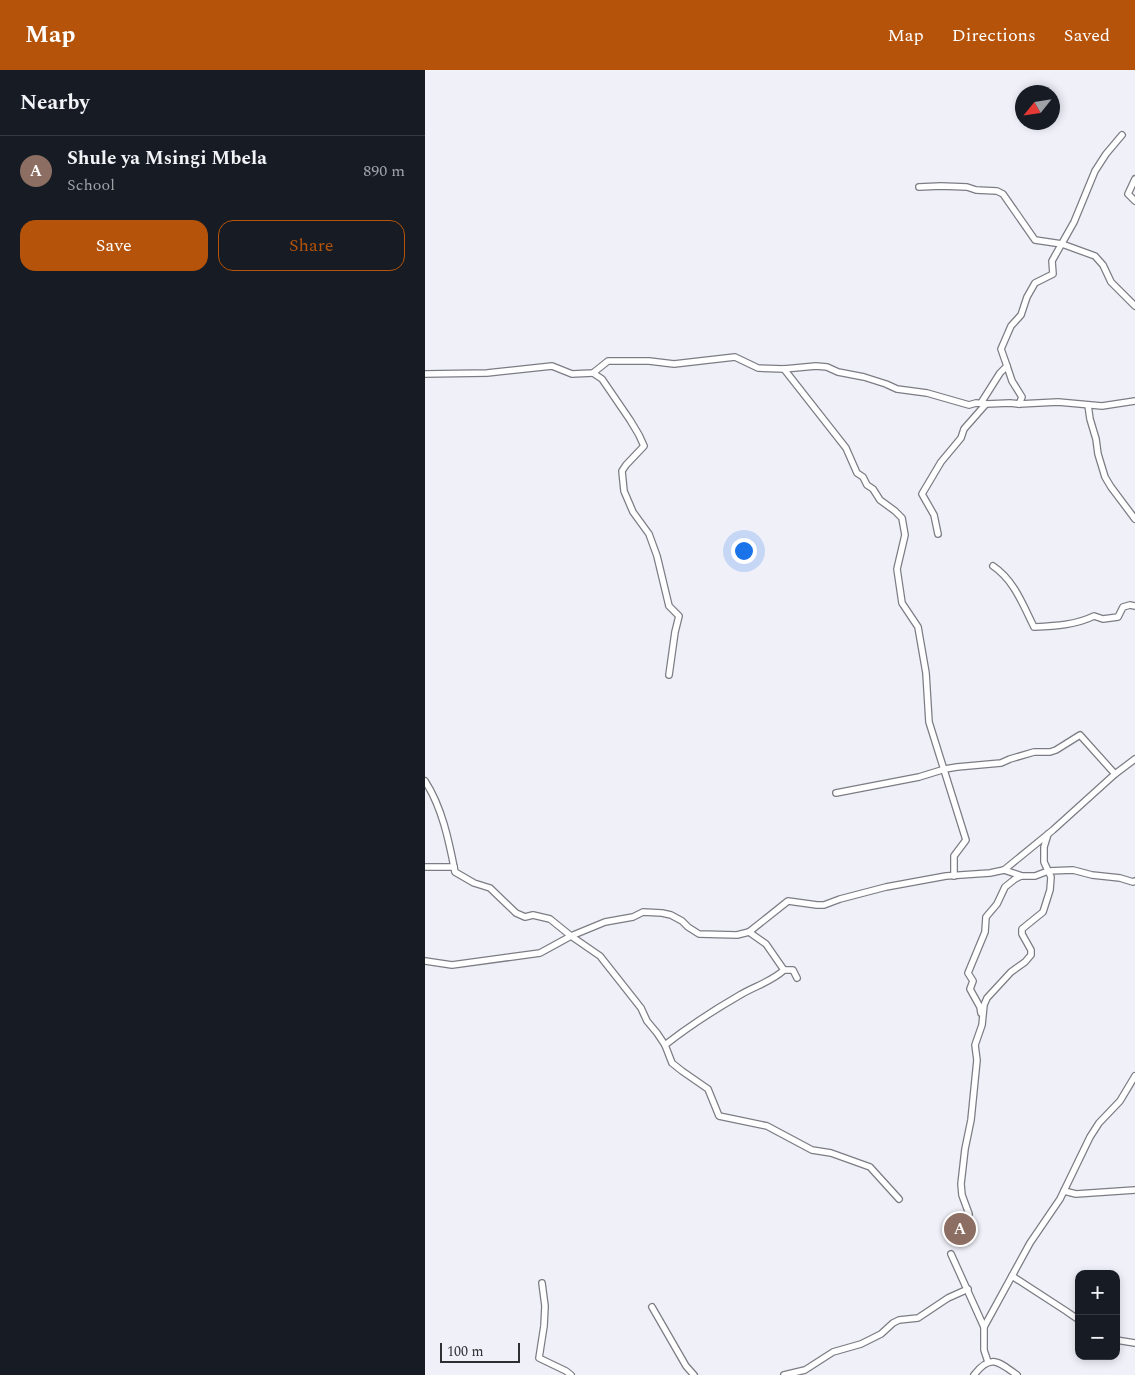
<!DOCTYPE html>
<meta charset="utf-8">
<style>
body{margin:0;font-family:Spectral,serif;background:#20242c;color:#f1f3f6}
.controls{position:absolute;right:15px;bottom:15px;display:grid;overflow:hidden;border-radius:10px;box-shadow:0 2px 8px #0003}
.controls button{width:45px;height:45px;display:grid;place-items:center;padding:0;border:0;border-bottom:1px solid #363941;background:#171b24;color:#f1f3f6;font:25px sans-serif}
.compass{position:absolute;left:590px;top:15px;width:45px;height:45px;border-radius:50%;background:#171b24;box-shadow:0 2px 8px #0003;rotate:240deg}
.scale{position:absolute;left:15px;bottom:12px;width:80px;box-sizing:border-box;padding-left:5px;border:2px solid #2f2f33;border-top:0;font-size:14px;line-height:18px;white-space:nowrap;color:#2f2f33;-webkit-text-stroke:4px #f0f0f9;paint-order:stroke}
.you{position:absolute;left:318px;top:480px;width:18px;height:18px;margin:-12px;border:4px solid #fff;border-radius:50%;background:#1a73e8;box-shadow:0 0 0 8px #1a73e833}
.badge{display:grid;place-items:center;width:32px;height:32px;border-radius:50%;background:#b45309;color:#fff;font-size:16px;font-weight:700}
.pin{position:absolute;translate:-50% -50%;border:2px solid #fff;box-shadow:0 1px 5px #0006}
.list{margin:0;padding:0;list-style:none}
h2{display:flex;justify-content:space-between;align-items:center;height:65px;margin:0;padding:0 20px;font-size:21px}
h2 small{font-size:16px;font-weight:400;color:#9ea1a6}
.list li{display:grid;grid-template-columns:32px 1fr auto;gap:15px;align-items:center;box-sizing:border-box;height:70px;padding:0 20px;border-top:1px solid #363941}
.list b{display:block;font-size:19px;white-space:nowrap}
.list p{margin:0;font-size:16px;white-space:nowrap;color:#9ea1a6}
.list em{font-size:16px;font-style:normal;color:#9ea1a6}
.actions{display:flex;gap:10px;padding:15px 20px}
.actions a{flex:1;padding:11px 0;border:1px solid #b45309;border-radius:15px;text-align:center;font-size:18px;color:#b45309}
.actions .main{background:#b45309;color:#fff}
.map{position:relative;flex:none;width:710px;height:1305px;overflow:hidden}
header{display:flex;align-items:center;gap:30px;box-sizing:border-box;height:70px;padding:0 25px;background:#b45309;color:#fff}
header strong{font-size:24px}
nav{display:flex;gap:28px;margin-inline-start:auto;font-size:18px}
main{display:flex}
aside{flex:1;background:#171b24}
.map>svg:first-child{display:block}
</style>
<header>
<strong>Map</strong>
<nav><a>Map</a><a>Directions</a><a>Saved</a></nav>
</header>
<main>
<aside>
<h2>Nearby<small></small></h2>
<ul class="list">
<li><span class="badge" style="background:#8d6e63">A</span><div><b>Shule ya Msingi Mbela</b><p>School</p></div><em>890 m</em></li>
</ul>
<div class="actions"><a class="main">Save</a><a>Share</a></div>
</aside>
<div class="map">
<svg width="710" height="1305" viewBox="0 0 710 1305">
<rect width="100%" height="100%" fill="#f0f0f9"/>
<g fill="none" stroke-linecap="round" stroke-linejoin="round">
<g stroke="#7c7c84" stroke-width="8">
<g id="minor">
<path d="M710,109L703,124L710,131"/>
<path d="M494,117L516,116L542,117L551,120L572,121L578,124L610,170L637,174L670,186L678,195L686,212L710,236"/>
<path d="M582,296L587,311L597,327L594,334"/>
<path d="M359,299L421,378L432,403L438,407L442,415L448,419L455,430L470,441L477,448L480,465L472,499L477,533L493,557L501,603L504,652L541,770L529,786V806"/>
<path d="M168,303L177,309L205,350L214,365L219,376L201,395L197,401L199,421L208,442L224,464L232,486L244,536L254,546L250,562L244,605"/>
<path d="M0,304L62,303L127,296L147,304L168,303L183,291H224L249,294L310,287L333,298L359,299L391,296L402,297L413,302L439,307L461,314L472,319L502,323L544,335L551,333L561,334L585,333L594,334L633,332L677,336L710,331"/>
<path d="M556,333L575,303L582,296L576,279L586,256L596,245L602,227L610,213L628,204L627,191L649,152L670,101L681,84L697,65"/>
<path d="M663,335L665,349L671,369L673,384L680,407L686,417L710,449"/>
<path d="M513,464L509,445L497,424L516,392L536,368L539,359L561,334"/>
<path d="M568,496C589,510 598,535 609,557C629,556 651,555 669,546L678,549L693,547L698,537L705,535L710,536"/>
<path d="M0,711C17,737 24,771 30,802L49,813L65,818L91,843L100,847L108,845L125,849L146,866L180,852L208,847L218,842L237,843L246,845L257,851L263,857L274,864L312,865L324,862L363,831L392,835H399L415,829L461,817L521,806L565,803L579,800L597,806H610L623,801L648,800L667,805L695,808L708,812L710,811"/>
<path d="M411,723L494,707L520,699L532,697L576,693L585,689L609,682H625L631,680L655,665L690,704"/>
<path d="M0,797H29"/>
<path d="M579,800L628,760L690,704L710,689"/>
<path d="M324,862L341,874L359,900"/>
<path d="M0,891L27,895L115,883L146,866L175,886L216,938L222,951L232,963L240,975L247,993L257,1001L283,1019L294,1046L342,1056L387,1080L406,1083L445,1097L474,1129"/>
<path d="M556,943L555,937L545,919L548,911L543,903L560,862L561,847L572,834L580,817L590,809L596,806"/>
<path d="M240,975C263,957 289,940 315,925C330,916 346,912 359,900H368L372,908"/>
<path d="M639,1121L651,1124L710,1120"/>
<path d="M544,1144L537,1125L536,1114L540,1079L546,1050L552,990L550,975L557,955L559,935L562,928L586,902L600,892L606,885V880L597,864V859L618,842L625,820L626,807L619,792V777L623,764"/>
<path d="M526,1184L559,1257V1280L563,1292"/>
<path d="M587,1206L641,1241L654,1250"/>
<path d="M117,1213L120,1236L119,1256L114,1288L141,1301L146,1305"/>
<path d="M227,1237L261,1296L269,1305"/>
<path d="M559,1257L605,1173L635,1129L665,1067L674,1053L695,1031L710,1006"/>
<path d="M691,1270L710,1273"/>
<path d="M359,1305L380,1300L408,1282L436,1274L456,1264L468,1253L474,1250L493,1248L523,1228L543,1219"/>
<path d="M549,1305C565,1284 573,1291 592,1305"/>
</g>
</g>
<use href="#minor" stroke="#fff" stroke-width="5.5"/>
</g>
</svg>
<div class="controls">
<button>+</button>
<button>−</button>
</div>
<svg class="compass" viewBox="-18 -18 36 36"><path d="M0-13l5 13h-10z" fill="#e53935"/><path d="M0 13l5-13h-10z" fill="#9ea1a6"/></svg>
<div class="scale">100 m</div>
<div class="you"></div>
<div class="pin badge" style="left:535px;top:1159px;background:#8d6e63">A</div>
</div>
</main>
